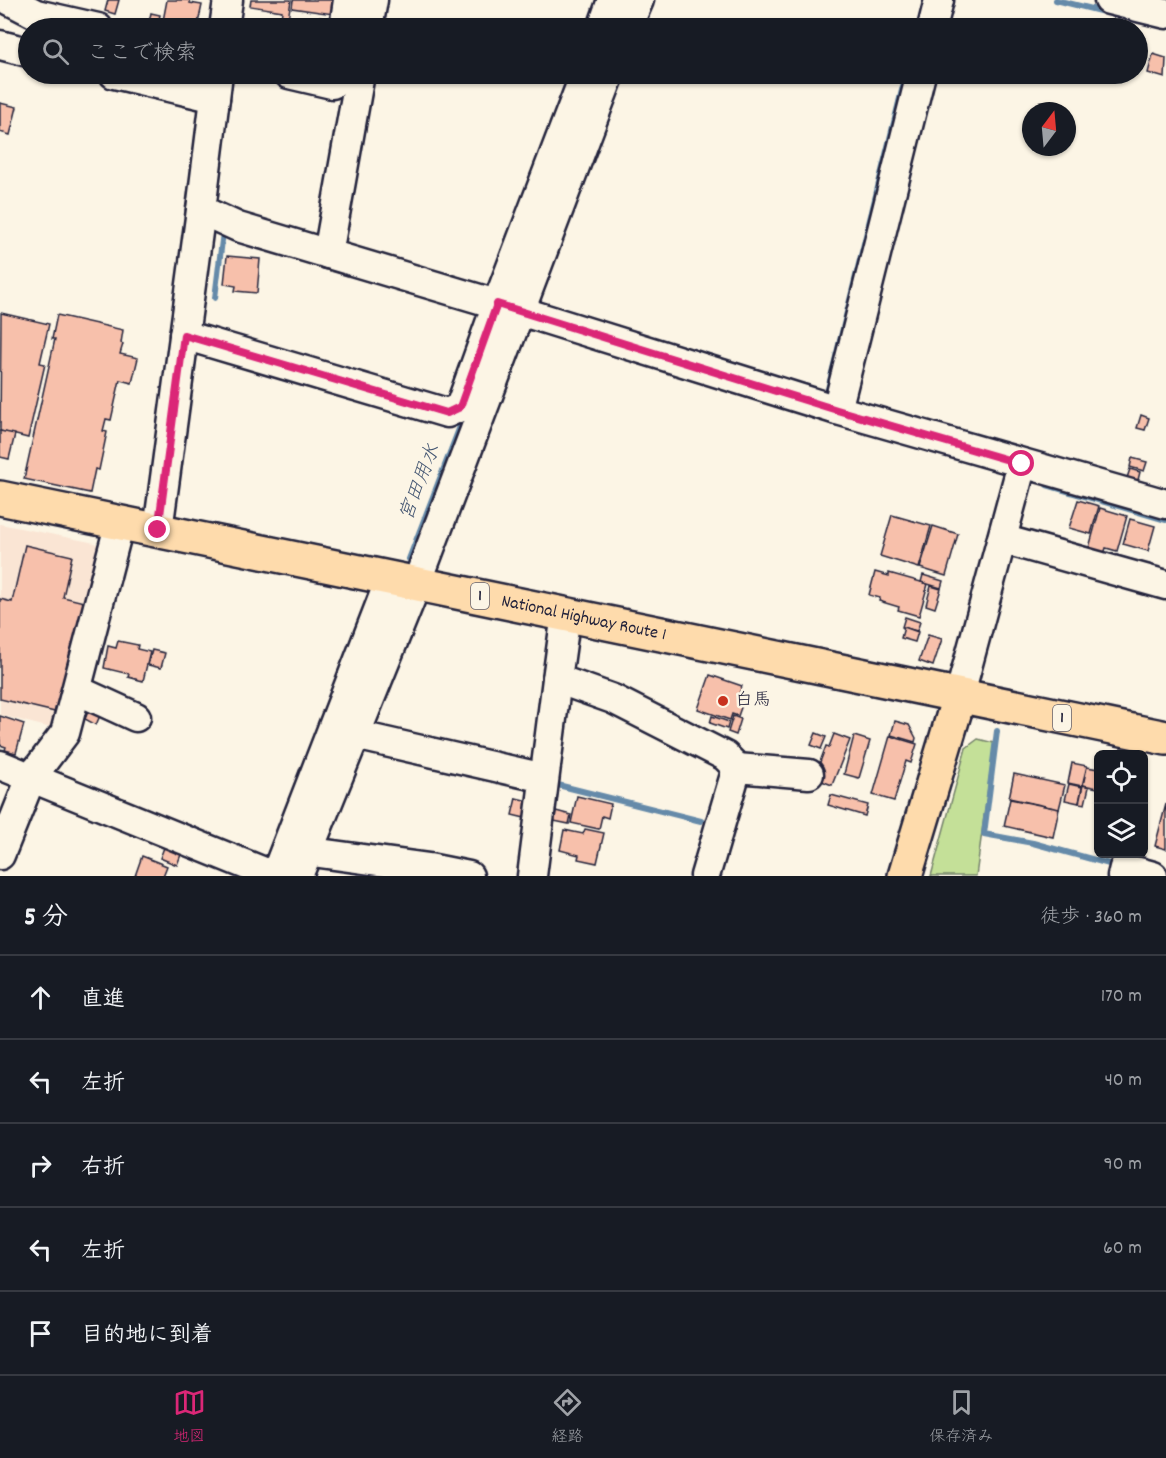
<!DOCTYPE html>
<html lang="ja">
<meta charset="utf-8">
<style>
body{margin:0;font-family:Dekko,"Klee One",sans-serif;background:#20242c;color:#f1f3f6}
.controls{position:absolute;right:18px;bottom:18px;display:grid;overflow:hidden;border-radius:9px;box-shadow:0 2px 4px #0004}
.controls button{width:54px;height:54px;display:grid;place-items:center;padding:0;border:0;border-bottom:2px solid #363941;background:#171b24;color:#f1f3f6;font:30px sans-serif}
.compass{position:absolute;left:1022px;top:102px;width:54px;height:54px;border-radius:50%;background:#171b24;box-shadow:0 2px 4px #0004;rotate:16deg}
.stop{position:absolute;width:18px;height:18px;margin:-14px;border:4px solid #db2777;border-radius:50%;background:#fff}
.stop.end{background:#db2777;border-color:#fff;box-shadow:0 2px 6px #0008}
.list{margin:0;padding:0;list-style:none}
h2{display:flex;justify-content:space-between;align-items:center;height:78px;margin:0;padding:0 24px;font-size:26px}
h2 small{font-size:20px;font-weight:400;color:#9ea1a6}
.list li{display:grid;grid-template-columns:39px 1fr auto;gap:18px;align-items:center;box-sizing:border-box;height:84px;padding:0 24px;border-top:2px solid #363941}
.list b{display:block;font-size:22px;white-space:nowrap}
.list em{font-size:20px;font-style:normal;color:#9ea1a6}
.icon{flex:none;width:33px;height:33px;fill:none;stroke:currentColor;stroke-width:2;stroke-linecap:round;stroke-linejoin:round}
.map{position:relative;flex:none;width:1166px;height:876px;overflow:hidden}
.search{position:absolute;background:#171b24;box-shadow:0 2px 4px #0004;left:18px;right:18px;top:18px;height:66px;display:flex;align-items:center;gap:15px;box-sizing:border-box;padding:0 21px;border-radius:33px;color:#9ea1a6;font-size:22px}
.sheet{height:498px;background:#171b24}
nav{display:flex;justify-content:space-around;align-items:center;box-sizing:border-box;height:84px;border-top:2px solid #363941;background:#171b24;font-size:16px;color:#9ea1a6}
nav a{display:grid;justify-items:center;gap:3px}
nav .on{color:#db2777}
.map>svg:first-child{display:block}
</style>
<div class="map">
<svg width="1166" height="876" viewBox="0 0 1166 876">
<rect width="100%" height="100%" fill="#fcf5e5"/>
<filter id="ink" filterUnits="userSpaceOnUse"><feTurbulence type="fractalNoise" baseFrequency=".0167" numOctaves="2"/><feDisplacementMap in="SourceGraphic" scale="12" xChannelSelector="R" yChannelSelector="G"/><feConvolveMatrix kernelMatrix="1 2 1 2 8 2 1 2 1" color-interpolation-filters="sRGB"/></filter>
<g filter="url(#ink)">
<path fill="#fae5d4" d="M0,524L95,543L103,549L59,730L0,715Z"/>
<path fill="#c4e098" stroke="#73816a" stroke-width="1.5" d="M978,739L994,743L976,876H931L966,748Z"/>
<g fill="none" stroke-linecap="round" stroke-linejoin="round">
<g stroke="#658aa9" stroke-width="6">
<path d="M1056,0L1104,12"/>
<path d="M215,298L223,232L228,234"/>
<path d="M827,393L906,74"/>
<path d="M1047,485L1166,520"/>
<path d="M409,559L464,416"/>
<path d="M997,731L984,834L1033,843L1113,865"/>
<path d="M554,784L701,821"/>
</g>
</g>
<g fill="#f7c0ab" stroke="#22223b" stroke-width="1.5">
<path d="M108,0H119L115,14L105,11Z"/>
<path d="M167,0H190V3L202,5L197,28L163,21Z"/>
<path d="M251,0H291L288,20L281,19L282,11L250,6Z"/>
<path d="M293,0H335L333,14L292,8Z"/>
<path d="M151,13L160,15L157,28L148,27Z"/>
<path d="M318,17L336,20L335,27L317,25Z"/>
<path d="M252,18L279,22L278,28H250Z"/>
<path d="M1153,54L1166,58L1165,78L1148,73Z"/>
<path d="M0,103L17,107L10,135L0,132Z"/>
<path d="M227,256L260,259L257,293L235,291L236,286L224,284Z"/>
<path d="M1,313L49,324L40,363L45,364L28,438L0,431Z"/>
<path d="M57,315L123,330L121,343L123,344L120,354L138,358L132,383L120,380L111,420L106,419L103,431L107,432L99,470L95,469L90,493L24,479L55,339H52Z"/>
<path d="M1141,415L1149,418L1145,430L1137,428Z"/>
<path d="M0,431L15,434L9,459L0,457Z"/>
<path d="M1132,458L1147,462L1144,471L1130,467Z"/>
<path d="M1130,469L1140,472L1137,484L1126,481Z"/>
<path d="M1078,500L1099,506L1091,534L1069,528Z"/>
<path d="M1100,508L1127,516L1117,551L1106,548L1104,554L1087,555Z"/>
<path d="M892,515L931,526L919,568L880,556Z"/>
<path d="M1130,519L1155,526L1148,551L1123,544Z"/>
<path d="M933,526L958,534L946,576L920,568Z"/>
<path d="M25,545L72,556L63,597L84,602L59,713L0,699V599L12,602Z"/>
<path d="M875,572L889,576V573L928,584L919,616L898,610L899,607L879,601L880,598L869,595Z"/>
<path d="M923,575L943,581L941,588L921,582Z"/>
<path d="M931,586L941,589L935,608L926,605Z"/>
<path d="M905,617L920,622L917,631L902,627Z"/>
<path d="M904,627L918,632L915,642L901,638Z"/>
<path d="M928,635L942,639L933,666L919,661Z"/>
<path d="M118,641L138,645L137,649L150,652L143,681L128,677L129,674L104,668L108,646L116,648Z"/>
<path d="M152,650L165,653L161,668L148,665Z"/>
<path d="M710,675L742,686L738,697L744,699L738,716L732,714L730,720L698,709Z"/>
<path d="M90,707L101,713L96,725L85,719Z"/>
<path d="M0,716L24,724L16,753L5,750L6,747L0,745Z"/>
<path d="M712,716L729,722L727,729L710,723Z"/>
<path d="M733,716L741,719L736,735L728,732Z"/>
<path d="M895,721L909,725L916,738L915,742L891,735Z"/>
<path d="M816,733L826,737L821,749L811,745Z"/>
<path d="M834,734L850,740L832,785L814,778L826,746L829,747Z"/>
<path d="M854,736L870,741L859,778L844,774Z"/>
<path d="M890,736L917,744L911,763L906,761L894,801L873,795Z"/>
<path d="M1072,763L1087,766L1082,786L1068,783Z"/>
<path d="M1087,767L1098,769V788L1083,785Z"/>
<path d="M1014,774L1065,785L1059,809L1009,798Z"/>
<path d="M1069,784L1082,787L1079,803L1065,800Z"/>
<path d="M1083,785L1089,787L1085,804L1079,803Z"/>
<path d="M831,795L868,805L865,816L828,805Z"/>
<path d="M577,796L611,804L608,818L602,816L599,829L571,823Z"/>
<path d="M516,798L533,802L529,819L512,815Z"/>
<path d="M1010,799L1059,809L1053,837L1004,826Z"/>
<path d="M1166,804V849L1155,846Z"/>
<path d="M556,811L571,815L569,824L554,821Z"/>
<path d="M585,829L604,833L597,863L578,859L579,855L560,850L564,830L583,834Z"/>
<path d="M165,845L182,852L177,865L160,858Z"/>
<path d="M142,856L167,866L163,876H135Z"/>
</g>
<g fill="none" stroke-linecap="round" stroke-linejoin="round">
<g stroke="#22223b" stroke-width="33">
<g id="minor">
<path d="M9,0L36,14L98,28"/>
<path d="M1109,0L1166,14"/>
<path d="M224,28L228,0"/>
<path d="M344,28L348,0"/>
<path d="M368,28L373,0"/>
<path d="M602,28L612,0"/>
<path d="M627,28L639,0"/>
<path d="M932,28L939,0"/>
<path d="M0,45L28,52"/>
<path d="M114,74L215,98"/>
<path d="M289,74L332,84L334,74"/>
<path d="M201,210L238,227L520,311L837,410L1166,504"/>
<path d="M328,254L360,74"/>
<path d="M184,335L447,413L460,407L497,304L585,74"/>
<path d="M837,410L921,74"/>
<path d="M158,530L201,210L218,74"/>
<path d="M1002,539L1166,585"/>
<path d="M566,614L557,679L613,699L725,756L737,768L705,876"/>
<path d="M77,690L136,717"/>
<path d="M959,697L1022,464"/>
<path d="M355,735L544,778"/>
<path d="M0,765L274,876"/>
<path d="M737,768L809,774"/>
<path d="M290,849L429,868L469,876"/>
<path d="M0,855L31,778L65,733L120,522"/>
<path d="M275,876L391,577"/>
<path d="M298,876L417,583L610,74"/>
<path d="M532,876L557,679"/>
<path d="M1122,876L1124,868L1153,876"/>
</g>
</g>
<g stroke="#22223b" stroke-width="38">
<path id="major" d="M905,876L959,697"/>
</g>
<g stroke="#22223b" stroke-width="38">
<g id="highway">
<path id="s1" d="M0,498C389,576 777,661 1166,738"/>
</g>
</g>
<use href="#minor" stroke="#fcf5e5" stroke-width="28"/>
<use href="#major" stroke="#fedbac" stroke-width="33"/>
<use href="#highway" stroke="#fedbac" stroke-width="33"/>
</g>
</g>
<g fill="none" stroke-linecap="round" stroke-linejoin="round" filter="url(#ink)">
<path stroke="#db2777" stroke-width="8" d="M158,530L184,335L447,413L460,407L497,304L837,410L1022,464"/>
</g>
<circle fill="#c8321e" stroke="#fcf5e5" stroke-width="2" cx="723" cy="701" r="6"/>
<g text-anchor="middle" dominant-baseline="central" stroke-width="5" stroke-linejoin="round" paint-order="stroke">
<g fill="#fcf5e5" stroke="#63616e" stroke-width="1.5">
<rect x="471" y="583" width="18" height="26" rx="4.5"/>
<rect x="1053" y="705" width="18" height="26" rx="4.5"/>
</g>
<g font-size="16" font-weight="bold" fill="#22223b">
<text x="480" y="596">1</text>
<text x="1062" y="718">1</text>
</g>
<g font-size="18" fill="#22223b" stroke="#fcf5e5">
<text stroke="none"><textPath href="#s1" startOffset="596">National Highway Route 1</textPath></text>
</g>
<g font-size="18" fill="#22223b" stroke="#fcf5e5" text-anchor="start">
<text x="735" y="701">白馬</text>
</g>
<g font-size="20" font-style="italic" fill="#445672" stroke="#fcf5e5">
<text transform="translate(421 483) rotate(-69)">宮田用水</text>
</g>
</g>
</svg>
<div class="controls">
<button><svg class="icon" aria-label="locate" viewBox="0 0 24 24"><circle cx="12" cy="12" r="6"/><path d="M12 2v4M12 18v4M2 12h4M18 12h4"/></svg></button>
<button><svg class="icon" aria-label="layers" viewBox="0 0 24 24"><path d="M12 4l9 5-9 5-9-5zM3 14l9 5 9-5"/></svg></button>
</div>
<svg class="compass" viewBox="-18 -18 36 36"><path d="M0-13l5 13h-10z" fill="#e53935"/><path d="M0 13l5-13h-10z" fill="#9ea1a6"/></svg>
<div class="stop" style="left:1022px;top:464px"></div>
<div class="stop end" style="left:158px;top:530px"></div>
<div class="search"><svg class="icon" aria-label="search" viewBox="0 0 24 24"><circle cx="10" cy="10" r="6"/><path d="M15 15l6 6"/></svg>ここで検索</div>
</div>
<section class="sheet">
<h2>5 分<small>徒歩 · 360 m</small></h2>
<ul class="list">
<li><svg class="icon" aria-label="ahead" viewBox="0 0 24 24"><path d="M12 20V5M6 11l6-6 6 6"/></svg><div><b>直進</b></div><em>170 m</em></li>
<li><svg class="icon" aria-label="left" viewBox="0 0 24 24"><path d="M17 20v-9H6M10 6l-5 5 5 5"/></svg><div><b>左折</b></div><em>40 m</em></li>
<li><svg class="icon" aria-label="right" viewBox="0 0 24 24"><path d="M7 20v-9h11M14 6l5 5-5 5"/></svg><div><b>右折</b></div><em>90 m</em></li>
<li><svg class="icon" aria-label="left" viewBox="0 0 24 24"><path d="M17 20v-9H6M10 6l-5 5 5 5"/></svg><div><b>左折</b></div><em>60 m</em></li>
<li><svg class="icon" aria-label="arrive" viewBox="0 0 24 24"><path d="M6 21V4h12l-3 4 3 4H6"/></svg><div><b>目的地に到着</b></div></li>
</ul>
</section>
<nav>
<a class="on"><svg class="icon" aria-label="map" viewBox="0 0 24 24"><path d="M3 6l6-2 6 2 6-2v14l-6 2-6-2-6 2zM9 4v14M15 6v14"/></svg>地図</a>
<a><svg class="icon" aria-label="directions" viewBox="0 0 24 24"><path d="M12 3l9 9-9 9-9-9zM9 14v-3h6M13 9l2 2-2 2"/></svg>経路</a>
<a><svg class="icon" aria-label="saved" viewBox="0 0 24 24"><path d="M7 4h10v16l-5-4-5 4z"/></svg>保存済み</a>
</nav>
